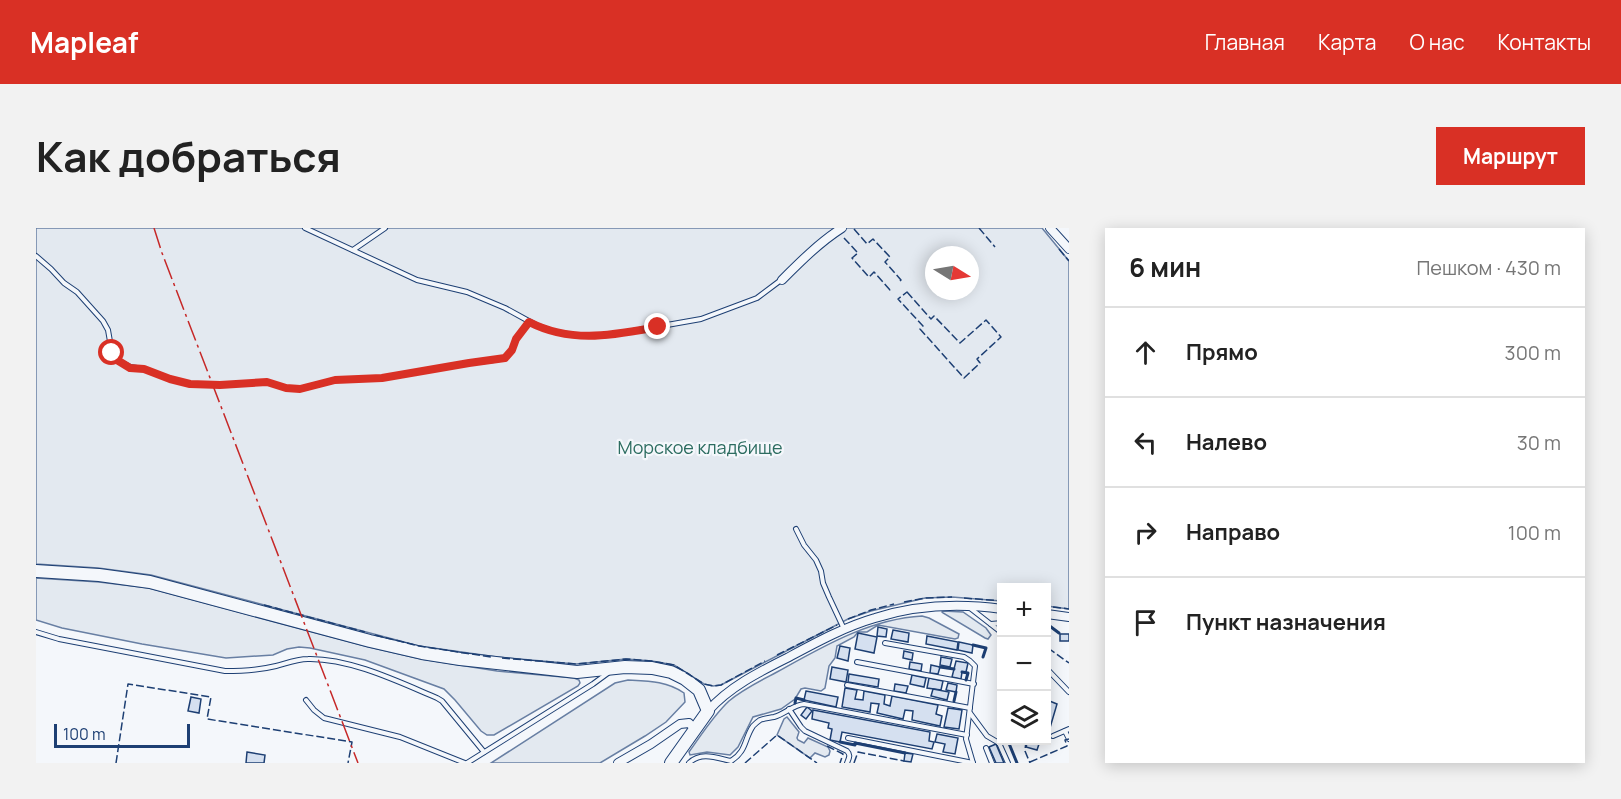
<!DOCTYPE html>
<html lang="ru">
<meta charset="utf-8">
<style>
body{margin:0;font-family:Manrope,sans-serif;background:#f2f2f2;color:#222}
.controls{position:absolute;right:18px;bottom:18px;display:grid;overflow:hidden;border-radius:0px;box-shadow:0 3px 15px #0003}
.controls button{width:54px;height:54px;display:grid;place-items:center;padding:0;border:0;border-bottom:2px solid #e0e0e0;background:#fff;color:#222;font:30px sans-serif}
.compass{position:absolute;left:889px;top:18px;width:54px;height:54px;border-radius:50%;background:#fff;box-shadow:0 3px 15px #0003;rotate:101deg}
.scale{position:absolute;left:18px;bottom:15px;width:136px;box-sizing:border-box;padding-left:6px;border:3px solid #1d3f73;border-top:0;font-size:16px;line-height:21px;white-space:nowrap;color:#1d3f73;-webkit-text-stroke:4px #f4f7fb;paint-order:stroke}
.stop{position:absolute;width:18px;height:18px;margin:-14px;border:4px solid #d93025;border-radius:50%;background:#fff}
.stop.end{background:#d93025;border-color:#fff;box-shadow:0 2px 6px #0008}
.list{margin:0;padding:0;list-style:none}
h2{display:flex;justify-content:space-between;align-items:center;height:78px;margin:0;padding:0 24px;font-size:26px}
h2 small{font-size:20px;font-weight:400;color:#767676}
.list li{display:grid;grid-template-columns:39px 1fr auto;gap:18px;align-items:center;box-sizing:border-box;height:90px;padding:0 24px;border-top:2px solid #e0e0e0}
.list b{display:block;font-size:22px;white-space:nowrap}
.list em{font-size:20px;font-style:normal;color:#767676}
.icon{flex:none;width:33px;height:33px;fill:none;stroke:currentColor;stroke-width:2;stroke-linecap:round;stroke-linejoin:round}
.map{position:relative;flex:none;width:1033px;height:535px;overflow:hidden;border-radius:0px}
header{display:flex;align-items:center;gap:36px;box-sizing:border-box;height:84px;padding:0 30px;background:#d93025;color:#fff}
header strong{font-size:28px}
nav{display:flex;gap:33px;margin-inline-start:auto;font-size:21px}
.intro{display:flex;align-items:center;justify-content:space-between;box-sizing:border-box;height:144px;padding:0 36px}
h1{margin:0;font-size:42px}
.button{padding:15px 27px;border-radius:0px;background:#d93025;color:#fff;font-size:21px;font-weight:700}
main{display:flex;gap:36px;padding:0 36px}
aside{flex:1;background:#fff;border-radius:0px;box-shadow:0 3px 15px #0003}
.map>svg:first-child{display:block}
</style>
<header>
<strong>Mapleaf</strong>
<nav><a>Главная</a><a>Карта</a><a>О нас</a><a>Контакты</a></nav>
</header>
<div class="intro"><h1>Как добраться</h1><a class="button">Маршрут</a></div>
<main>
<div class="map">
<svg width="1033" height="535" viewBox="0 0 1033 535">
<rect width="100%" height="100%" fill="#f4f7fb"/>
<g fill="#e3e9f0" stroke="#687fa3" stroke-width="1.5" fill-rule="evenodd">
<path d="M0,0H1006L1033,33V381L1011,378V359H966L965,373L916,369L889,370L835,383L812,391L685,457L677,458L668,456L638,437L616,433L590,431L540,436L461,429L383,418L115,347L62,340L0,336ZM898,27H934V63H898Z"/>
<path d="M0,350L63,354L113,360L333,419L385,431L461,443L538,450L543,452L544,455L542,458L458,507H451L445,503L419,472L408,461L329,432L274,420L263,419L251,421L237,427L190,430L106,416L26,400L0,392Z"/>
<path d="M907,383L927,384L950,400L955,407L952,411L949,410L907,385L906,384Z"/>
<path d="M886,388L893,390L923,406L922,410L919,411L842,397L831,404H822L818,409L801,418L799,430L793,438L789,460L785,463L769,460L765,461L759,471L745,481L717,489L702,519L694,527L671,524L654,527L653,524C666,506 677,488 693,473C707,461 724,453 741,444C786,419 833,391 886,388Z"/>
<path d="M592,452C612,453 631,453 648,465L649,474L630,494L609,508L564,535H455L579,455Z"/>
<path d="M751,489L763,504L761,510L762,512L768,515L772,510L792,519L794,523L793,527L789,529L779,525L774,530L741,507L748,491Z"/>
</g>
<g fill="#d5e0f0" stroke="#1d3f73" stroke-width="1.5">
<path d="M842,399L851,401L850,409L841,408Z"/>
<path d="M857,402L873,405L872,414L855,411Z"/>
<path d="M822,405L841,409L838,425L819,421Z"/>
<rect x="1024" y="406" width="9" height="7"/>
<path d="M891,408L922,414L921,422L890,416Z"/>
<path d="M923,414L937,417L936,425L922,422Z"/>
<path d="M804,418L814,420L812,433L801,430Z"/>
<path d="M868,423L877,425L876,432L867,430Z"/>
<path d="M905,429L916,431L914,439L904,437Z"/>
<path d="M920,433L932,435L930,444H926L925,451L916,449Z"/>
<path d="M874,434L886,436L885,443L873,441Z"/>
<path d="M895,437L904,439L902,446L894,445Z"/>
<path d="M796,439L812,442L810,454L794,451Z"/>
<path d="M813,446L843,451L842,459L812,454Z"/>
<path d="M876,447L890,450L888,459L874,456Z"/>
<path d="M893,450L907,453L905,462L891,460Z"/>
<path d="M912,455L921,457L920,464L910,462Z"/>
<path d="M859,456L872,458L870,465L858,463Z"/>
<path d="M809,460L821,462L819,471L827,472L828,463L849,467L848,476L854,478L856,468L902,477L900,486L906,488L904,498L876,492L877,483L869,482L867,491L841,485L843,476L835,475L834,484L806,479Z"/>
<path d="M897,461L913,464L911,472L895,468Z"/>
<path d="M770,463L802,469L800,479L768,472Z"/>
<path d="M155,469L165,471L163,485L152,483Z"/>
<path d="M1011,472L1021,476L1011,510Z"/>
<path d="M771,479L776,483L770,491L765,487Z"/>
<path d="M912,480L926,482L923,501L908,499Z"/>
<path d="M777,482L894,504L893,513L898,514L896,521L806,504L804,514L794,512L796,501L792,500L793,495L776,491Z"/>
<path d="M901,506L922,510L919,526L907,524L909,516L899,514Z"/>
<path d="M992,512H1010L1009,515L1004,513L1001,522L990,519Z"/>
<path d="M960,516L968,535H960L953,519Z"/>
<path d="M211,524L229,527L228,535H210Z"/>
<path d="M869,525L877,526L875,534L868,533Z"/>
</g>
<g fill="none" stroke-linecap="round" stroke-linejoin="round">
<g stroke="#1d3f73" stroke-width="6">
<g id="service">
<path d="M269,0L381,52L431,64L469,80L500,97L519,104L544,108H562L580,106L665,91L721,70L745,52"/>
<path d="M317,22L349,0"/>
<path d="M0,28L15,41L28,55L41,64L67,93L72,102L76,125L81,132L94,139L108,141L134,151L154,156L184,157L231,154L250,160L264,161L299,152L346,150L433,135L458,132L469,130L476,122L480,111L493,94"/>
<path d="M760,301L768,317L780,332L785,343L787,355L793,369L808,401"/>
<path d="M934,380L966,405"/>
<path d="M955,396L966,395"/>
<path d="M0,404L23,411L189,443C206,443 224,442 240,438C251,435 261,431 272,431C314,430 363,454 401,470L406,473L448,524"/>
<path d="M1011,409V410"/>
<path d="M849,415L928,429L934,433L939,438L930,511L937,535"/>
<path d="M821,434L938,456"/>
<path d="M1011,441L1033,464"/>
<path d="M811,457L934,480"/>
<path d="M270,472L278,482L288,490L364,509L429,535"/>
<path d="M753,481L765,499L769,503L811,523C815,527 813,530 811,535"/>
<path d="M934,485L951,508L963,515L972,535"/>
<path d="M1029,503L1033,511"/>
<path d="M1017,508L1033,501"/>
<path d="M812,510L937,535"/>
<path d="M950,520L956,535"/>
<path d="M431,535L557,456L572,445"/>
<path d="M653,535C665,523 681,530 695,533C711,523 708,511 717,498C720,495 721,494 724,492C729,490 733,490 738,489C749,486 757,477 768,476L931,507"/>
</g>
</g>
<g stroke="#1d3f73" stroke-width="10">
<g id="minor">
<path d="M1014,0L1033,21"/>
<path d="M746,52C765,33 784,14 806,0"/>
<path d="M1011,386L1033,389"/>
<path d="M672,483C693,459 723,444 751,430C779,415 808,399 839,390C880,377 922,375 966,381"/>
<path d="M582,535L615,516L644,496L653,495L659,501"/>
</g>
</g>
<g stroke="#1d3f73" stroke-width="14">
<path id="secondary" d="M0,343L63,347L114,354L334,413L386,425L424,431L541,444L589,439L616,440L635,444L649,451L663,462L672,483L635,535"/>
</g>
<use href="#service" stroke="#f4f7fb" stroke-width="4"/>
<use href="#minor" stroke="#f4f7fb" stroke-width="8"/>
<use href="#secondary" stroke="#f4f7fb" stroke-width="12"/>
<g stroke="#1d3f73" stroke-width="1.5" stroke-dasharray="8 3" stroke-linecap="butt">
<path d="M943,0L959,19"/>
<path d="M818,1L831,16L837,11L854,29L849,34L865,52L863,54"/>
<path d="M808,10L822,25L816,30L833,49L838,44L854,62L856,60"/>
<path d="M1023,21L1033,33"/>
<path d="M871,64L895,91L898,88L924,115L950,92L965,109L941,131L944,135L928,150L884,101L887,98L862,71Z"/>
<path d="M928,370L966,373"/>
<path d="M868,374L889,370L916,369"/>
<path d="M228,377L329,404"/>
<path d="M1017,379L1033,381"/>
<path d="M812,391L835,382L858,376"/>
<path d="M339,407L383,418L455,429"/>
<path d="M1012,420L1033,435"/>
<path d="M741,427L801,397"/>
<path d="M466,430L540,436L590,431L616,433L638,437L668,456L677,458L685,457L729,433"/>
<path d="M990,512L989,523L994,535"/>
<path d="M791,518L807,526L804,535"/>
<path d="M994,534L1031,518L1029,512L1033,511"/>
<path d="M80,535L92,456L175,469L171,491L316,514L312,535"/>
<path d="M709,535L741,507L781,535"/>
<path d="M818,535L822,524L868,533"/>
</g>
<g stroke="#1d3f73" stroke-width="3">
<path d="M965,388H966"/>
<path d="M1011,396L1023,405"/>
<path d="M937,417L950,420L947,429"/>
<path d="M904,439L918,441"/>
<path d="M926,444L932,445L930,452"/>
<path d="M918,473L920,464"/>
<path d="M759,475L760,470L768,472"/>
<path d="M972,513L981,535"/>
<path d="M804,514L819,517V515L869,525"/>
</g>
<path stroke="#c62828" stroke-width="1.5" stroke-dasharray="21 4.5 3 4.5" stroke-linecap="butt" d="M118,0L126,25L322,535"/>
</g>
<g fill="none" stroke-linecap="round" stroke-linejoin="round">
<path stroke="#d93025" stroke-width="8" d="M76,125L81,132L94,140L108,141L134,151L154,156L184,157L231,154L250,160L264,161L299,152L346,150L433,135L469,130L476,122L480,111L493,94C536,116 577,107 622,99"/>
</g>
<g text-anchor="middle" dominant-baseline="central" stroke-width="4.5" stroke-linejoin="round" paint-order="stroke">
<g font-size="18" fill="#2c6c60" stroke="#f4f7fb">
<text x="664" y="219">Морское кладбище</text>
</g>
</g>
</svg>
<div class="controls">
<button>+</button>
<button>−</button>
<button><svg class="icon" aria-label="layers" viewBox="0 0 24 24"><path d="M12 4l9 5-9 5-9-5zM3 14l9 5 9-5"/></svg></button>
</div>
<svg class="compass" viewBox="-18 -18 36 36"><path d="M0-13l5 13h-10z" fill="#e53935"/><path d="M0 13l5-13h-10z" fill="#767676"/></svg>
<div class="scale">100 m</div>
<div class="stop" style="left:76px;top:125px"></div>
<div class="stop end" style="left:622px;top:99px"></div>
</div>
<aside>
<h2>6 мин<small>Пешком · 430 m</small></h2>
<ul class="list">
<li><svg class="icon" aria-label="ahead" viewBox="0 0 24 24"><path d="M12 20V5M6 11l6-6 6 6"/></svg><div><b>Прямо</b></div><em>300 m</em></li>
<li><svg class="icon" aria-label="left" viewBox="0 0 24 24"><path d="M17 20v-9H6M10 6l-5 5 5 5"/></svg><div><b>Налево</b></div><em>30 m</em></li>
<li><svg class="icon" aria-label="right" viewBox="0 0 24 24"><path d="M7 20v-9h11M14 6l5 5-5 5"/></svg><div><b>Направо</b></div><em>100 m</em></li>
<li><svg class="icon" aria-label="arrive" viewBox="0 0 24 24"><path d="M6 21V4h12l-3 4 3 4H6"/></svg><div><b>Пункт назначения</b></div></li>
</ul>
</aside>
</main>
